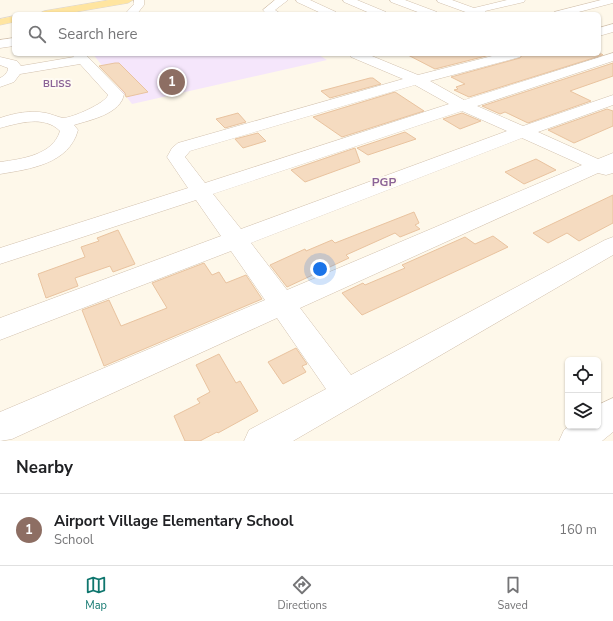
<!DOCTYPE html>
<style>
body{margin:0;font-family:"Nunito Sans",sans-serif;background:#f6f6f6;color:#202124}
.controls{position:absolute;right:12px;bottom:12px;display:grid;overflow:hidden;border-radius:6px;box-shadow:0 1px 3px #0004}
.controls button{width:36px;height:36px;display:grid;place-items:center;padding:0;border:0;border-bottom:1px solid #e0e0e0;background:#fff;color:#202124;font:20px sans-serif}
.you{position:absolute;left:320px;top:269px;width:14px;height:14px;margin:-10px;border:3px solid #fff;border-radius:50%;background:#1a73e8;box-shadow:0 0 0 6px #1a73e833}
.badge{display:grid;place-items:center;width:26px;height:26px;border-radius:50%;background:#0f766e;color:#fff;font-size:13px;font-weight:700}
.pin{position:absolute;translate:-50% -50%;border:2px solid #fff;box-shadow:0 1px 4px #0006}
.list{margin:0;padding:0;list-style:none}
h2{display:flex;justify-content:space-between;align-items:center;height:52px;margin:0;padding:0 16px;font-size:17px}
h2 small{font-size:13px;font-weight:400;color:#757577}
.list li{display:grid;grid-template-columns:26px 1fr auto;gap:12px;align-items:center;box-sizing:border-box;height:72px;padding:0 16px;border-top:1px solid #e0e0e0}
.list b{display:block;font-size:15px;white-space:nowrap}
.list p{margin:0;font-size:13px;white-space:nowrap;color:#757577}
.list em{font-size:13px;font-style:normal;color:#757577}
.icon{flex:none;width:22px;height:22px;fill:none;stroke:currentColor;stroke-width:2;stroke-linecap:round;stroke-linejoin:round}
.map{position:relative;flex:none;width:613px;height:441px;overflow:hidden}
.search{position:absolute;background:#fff;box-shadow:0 1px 3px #0004;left:12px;right:12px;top:12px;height:44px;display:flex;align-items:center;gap:10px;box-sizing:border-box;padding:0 14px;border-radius:6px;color:#757577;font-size:15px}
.sheet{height:124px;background:#fff}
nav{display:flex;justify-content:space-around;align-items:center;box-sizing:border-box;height:56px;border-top:1px solid #e0e0e0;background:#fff;font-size:11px;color:#757577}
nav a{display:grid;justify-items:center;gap:2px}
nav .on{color:#0f766e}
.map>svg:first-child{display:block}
</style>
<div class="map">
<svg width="613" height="441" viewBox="0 0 613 441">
<rect width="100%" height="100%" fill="#fef8ea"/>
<path fill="#f5e6fb" d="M93,54H317L327,60L132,104Z"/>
<g fill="#f5dbc0" stroke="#e9c39f">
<path d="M406,54H494L435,69Z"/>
<path d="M523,54H602L603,55L469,97L454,90L458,89L456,87L465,84L451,77L520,58Z"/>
<path d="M115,63H119L148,92L126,97L125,93L99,66Z"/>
<path d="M613,63V76L570,91L591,101L528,123L505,112L500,114L482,106Z"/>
<path d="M370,78H373L381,84L330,98L321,91Z"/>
<path d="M395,92L424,111L342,137L313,117Z"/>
<path d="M607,109L613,111V126L574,143L548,130Z"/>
<path d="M238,113L246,122L225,128L216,119Z"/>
<path d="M462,113L481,121L460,129L443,119Z"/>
<path d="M405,132L416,139L368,155L357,148Z"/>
<path d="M258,133L266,141L243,148L235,139Z"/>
<path d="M355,148L360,162L305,182L291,170Z"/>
<path d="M536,159L556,170L524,184L505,172Z"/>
<path d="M613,195V223L579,241L567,233L548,243L533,233Z"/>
<path d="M414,212L419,223L415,225L420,229L400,237L395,233L346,255L349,258L287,287L270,265L305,249L306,251L332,240L335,243Z"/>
<path d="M118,230L135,264L113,272L110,266L75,278L78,286L46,298L38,274L85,257L81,247L99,241L97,238Z"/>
<path d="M493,236L508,247L362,315L342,293L363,283L365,285L405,268L402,265L465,237L475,244Z"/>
<path d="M204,263L212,275L219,272L226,283L246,275L262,299L104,366L82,310L109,300L121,326L167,308L152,283Z"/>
<path d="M296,348L307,364L302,366L306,372L283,384L268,362Z"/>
<path d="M219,354L236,383L240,381L258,411L218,433L217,432L200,441H185L174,416L200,403L197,399L210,392L196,365Z"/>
</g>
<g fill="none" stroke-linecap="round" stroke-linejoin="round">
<g stroke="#d2c1ae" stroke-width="1">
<g id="minor">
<path d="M134,0H144V5L137,14H125L134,4Z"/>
<path d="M275,0H288L275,10L281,14C274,14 267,16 263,10Z"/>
<path d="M296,0H310L336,12L338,14H323L297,2Z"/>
<path d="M343,0H357L386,12L388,14H372L344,2Z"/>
<path d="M390,0H405L437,12L439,14H423L391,2Z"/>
<path d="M437,0H452L474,8L507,0H525L524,2L485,11L488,14H471L438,2Z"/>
<path d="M601,0H613V3L571,14H552L554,12Z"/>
<path d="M613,24V32L599,36V28Z"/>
<path d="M14,38V46L0,48V40Z"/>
<path d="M613,53V61L477,106L523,126L613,95V105L538,132L598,159L613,153V173L606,175L598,173L300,308L351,375L605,240L613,237V255L293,441H244L249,430L326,389L277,318L12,439L0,441V412L265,300L231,251L0,340V318L221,236L196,200L0,264V248L188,188L167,157L172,148L178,143L403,79L351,57L349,54H367L418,75L500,54H522L520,57L430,81L464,100ZM415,85L449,104L205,183L185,157L190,151ZM462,111L507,131L241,229L213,194ZM522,138L582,165L287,290L251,243Z"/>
<path d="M71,54H85L121,91L124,94C121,114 90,120 74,125L78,130C69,164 30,169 0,174V162C22,159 53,155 60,131C44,115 19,123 0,128V118C15,113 30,110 46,113C51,114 58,117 63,118C72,118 106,103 108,95L80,64L20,74L14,82L0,87V78C4,76 8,73 8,68L0,65V57L17,61L21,66L74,57Z"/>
<path d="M613,398V432L602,441H559L564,430L569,426H598V405Z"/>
</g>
</g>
<g stroke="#ddd6d0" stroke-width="1">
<g id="major">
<path d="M109,0H133L128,3L64,14H38L44,11Z"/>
<path d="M14,16V22L0,25V19Z"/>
</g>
</g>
<use href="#minor" fill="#fff" fill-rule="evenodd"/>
<use href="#major" fill="#ffe5a0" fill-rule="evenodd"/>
</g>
<g text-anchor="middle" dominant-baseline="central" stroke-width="4" stroke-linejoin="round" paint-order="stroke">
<g font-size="10" font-weight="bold" fill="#8b6397" stroke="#fffbf2">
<text x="57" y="84">BLISS</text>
</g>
<g font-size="12" font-weight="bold" fill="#8b6397" stroke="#fffbf2">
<text x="384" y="182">PGP</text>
</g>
</g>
</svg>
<div class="controls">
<button><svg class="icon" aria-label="locate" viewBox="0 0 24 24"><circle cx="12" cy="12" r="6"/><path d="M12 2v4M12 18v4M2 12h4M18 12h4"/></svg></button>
<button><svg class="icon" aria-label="layers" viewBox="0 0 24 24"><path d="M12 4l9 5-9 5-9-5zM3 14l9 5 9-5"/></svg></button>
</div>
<div class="you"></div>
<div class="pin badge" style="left:172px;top:82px;background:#8d6e63">1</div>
<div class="search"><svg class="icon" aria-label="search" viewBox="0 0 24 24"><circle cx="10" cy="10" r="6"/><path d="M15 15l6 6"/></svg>Search here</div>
</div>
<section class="sheet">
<h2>Nearby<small></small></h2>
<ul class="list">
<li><span class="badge" style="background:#8d6e63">1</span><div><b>Airport Village Elementary School</b><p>School</p></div><em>160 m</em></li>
</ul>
</section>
<nav>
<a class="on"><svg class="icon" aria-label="map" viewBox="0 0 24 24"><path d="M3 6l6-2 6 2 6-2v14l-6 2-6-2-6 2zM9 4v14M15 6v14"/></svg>Map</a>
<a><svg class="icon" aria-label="directions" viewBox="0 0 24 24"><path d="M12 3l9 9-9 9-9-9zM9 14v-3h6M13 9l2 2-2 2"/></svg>Directions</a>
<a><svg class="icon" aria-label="saved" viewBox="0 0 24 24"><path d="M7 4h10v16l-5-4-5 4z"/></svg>Saved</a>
</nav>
